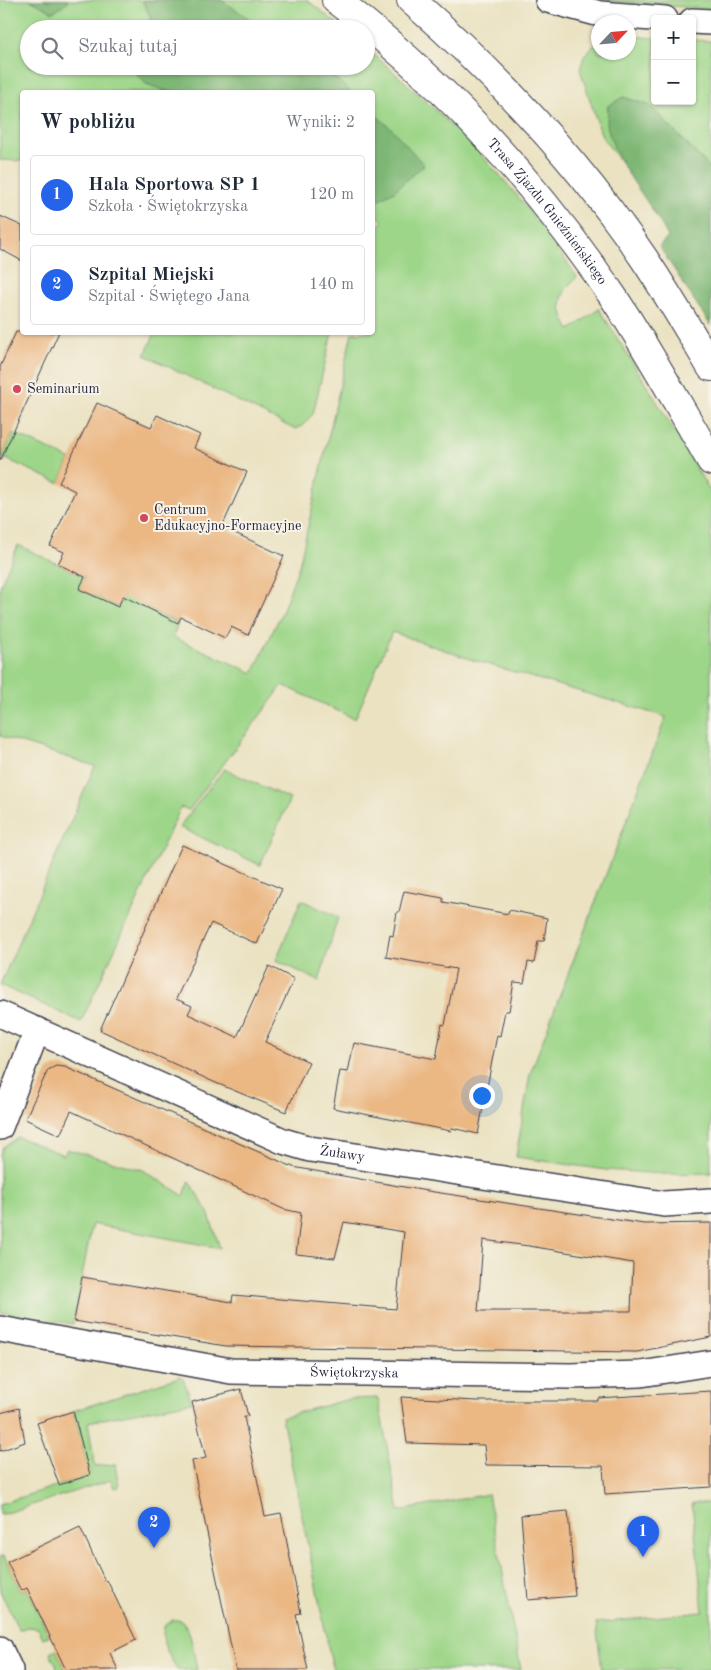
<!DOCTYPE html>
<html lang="pl">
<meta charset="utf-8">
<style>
body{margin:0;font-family:"Old Standard TT",serif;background:#f6f6f7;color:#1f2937}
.controls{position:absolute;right:15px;top:15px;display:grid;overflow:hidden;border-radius:5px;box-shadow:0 1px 4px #0004}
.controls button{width:45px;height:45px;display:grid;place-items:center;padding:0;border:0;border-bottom:1px solid #e0e1e3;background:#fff;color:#1f2937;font:25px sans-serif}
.compass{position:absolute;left:591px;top:15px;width:45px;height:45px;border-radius:50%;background:#fff;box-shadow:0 1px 4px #0004;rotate:64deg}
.you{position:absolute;left:481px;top:1095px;width:18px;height:18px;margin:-12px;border:4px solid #fff;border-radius:50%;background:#1a73e8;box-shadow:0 0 0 8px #1a73e833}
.badge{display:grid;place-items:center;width:32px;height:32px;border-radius:50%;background:#2563eb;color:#fff;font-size:16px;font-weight:700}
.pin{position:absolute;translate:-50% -41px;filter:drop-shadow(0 1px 2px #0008)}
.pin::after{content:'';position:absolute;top:26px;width:18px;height:15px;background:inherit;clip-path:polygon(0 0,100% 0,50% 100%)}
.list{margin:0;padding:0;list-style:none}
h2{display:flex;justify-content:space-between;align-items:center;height:65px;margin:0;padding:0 20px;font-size:21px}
h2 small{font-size:16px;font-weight:400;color:#747a83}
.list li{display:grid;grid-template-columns:32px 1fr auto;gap:15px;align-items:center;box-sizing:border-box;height:80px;margin:0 10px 10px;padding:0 10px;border:1px solid #e0e1e3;border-radius:5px}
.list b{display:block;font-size:19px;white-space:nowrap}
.list p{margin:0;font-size:16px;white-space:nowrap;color:#747a83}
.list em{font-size:16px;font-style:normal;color:#747a83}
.icon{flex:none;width:28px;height:28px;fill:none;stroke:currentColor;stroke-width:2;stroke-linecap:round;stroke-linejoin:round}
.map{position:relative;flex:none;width:711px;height:1670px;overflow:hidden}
.search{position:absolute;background:#fff;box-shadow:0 1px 4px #0004;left:20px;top:20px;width:355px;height:55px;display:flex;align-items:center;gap:12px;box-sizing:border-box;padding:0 18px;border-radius:28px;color:#747a83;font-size:19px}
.panel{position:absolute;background:#fff;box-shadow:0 1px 4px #0004;left:20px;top:90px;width:355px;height:245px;border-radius:5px}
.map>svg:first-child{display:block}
</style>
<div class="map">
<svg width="711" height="1670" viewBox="0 0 711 1670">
<rect width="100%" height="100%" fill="#f7f3e8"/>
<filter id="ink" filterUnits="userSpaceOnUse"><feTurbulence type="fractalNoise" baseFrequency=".02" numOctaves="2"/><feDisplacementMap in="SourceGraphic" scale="10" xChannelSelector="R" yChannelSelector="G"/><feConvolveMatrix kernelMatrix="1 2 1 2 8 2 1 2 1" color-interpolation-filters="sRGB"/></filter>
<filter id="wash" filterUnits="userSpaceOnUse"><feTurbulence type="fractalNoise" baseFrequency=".0096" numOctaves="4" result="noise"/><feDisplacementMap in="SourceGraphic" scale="20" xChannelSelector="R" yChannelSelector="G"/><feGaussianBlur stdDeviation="1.12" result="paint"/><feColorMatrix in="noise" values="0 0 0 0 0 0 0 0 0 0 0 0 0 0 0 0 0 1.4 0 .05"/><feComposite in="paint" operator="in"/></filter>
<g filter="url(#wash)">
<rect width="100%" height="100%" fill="#eae2c1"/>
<g fill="#9ed689" stroke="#607c62">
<path d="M0,0H307L344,29H29V66H366V48C414,89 461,132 503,179C530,210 554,243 577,277C558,294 557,309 570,330L599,309L651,392L711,493V1173L663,1174L606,1170L516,1157L530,1074L666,717L473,660L392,632L355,719L283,685L189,810L181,807L81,1022L0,985L95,766L0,736V586L18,545L85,577L79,589L118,607L124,594L149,609L178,623L173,637L253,673L282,612L299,566L352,333L372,332L373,243L376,229L383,221L373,211L372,92H22V161L0,160Z"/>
<path d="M592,0H711V9Z"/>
<path d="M629,36L655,38V101H692V40L711,41V169L683,140L608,106V128L624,166L602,137L580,69L585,54L598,42V52H628Z"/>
<path d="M155,333V332L332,333L313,414L302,426L294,429L145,355Z"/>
<path d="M13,433L70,459L59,483L2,457Z"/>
<path d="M224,769L290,799L260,865L179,827Z"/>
<path d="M301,900L338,917L319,981L276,960Z"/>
<path d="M18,1137L64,1155L67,1149L143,1170L184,1196L189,1181L208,1212L220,1248L92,1224L73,1324L0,1312V1154L3,1147Z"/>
<path d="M182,1376L192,1402L88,1422L95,1466L115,1464L119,1487L114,1488L111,1480L0,1515V1504L90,1475L73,1411Z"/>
<path d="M378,1398L399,1511L488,1494L521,1670H333L282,1417L349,1399Z"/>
<path d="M692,1503H711V1670H602L596,1623L703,1612Z"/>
<path d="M4,1556L21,1591L27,1588L49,1636L43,1638L38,1628L28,1627L19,1630L0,1591V1558Z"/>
<path d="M172,1620H181C193,1633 193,1652 197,1670H177C169,1654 159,1642 165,1624Z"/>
<path d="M56,1650L66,1670H56L57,1666L50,1653Z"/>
</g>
<g fill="#7eb775" stroke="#506c58">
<path d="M30,0H68L67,3L53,12Z"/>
<path d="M142,0H221L265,29H151L150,16Z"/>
<path d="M129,66H321L351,92H169L146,84Z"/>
<path d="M623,97L649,105L711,169V326L659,246L668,237C650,200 619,170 608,130C606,123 608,114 608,106Z"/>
<path d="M372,112L393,130L424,165L394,191L373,203Z"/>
</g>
<g id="blocks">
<g fill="#ebb884" fill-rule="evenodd">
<path d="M0,216L22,226V261L0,249Z"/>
<path d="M16,332H59L0,461V367Z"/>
<path d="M97,403L151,427L157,415L200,435L194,448L247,472L222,527L284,556L248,635L231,627L225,638L181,617L178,623L123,596L118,607L79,589L85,577L58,564L64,552L50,546L75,491L59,483Z"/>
<path d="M182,845L282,889L257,944L211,923L176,999L192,1006L188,1014L237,1037L269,966L294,979L265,1042L309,1062L286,1112L216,1083L100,1030Z"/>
<path d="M404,891L443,898V902L508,914L509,910L547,918L544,941H538L534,963L528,962L524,983L514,982L509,1011H505L500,1036L497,1035L478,1134L452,1128L451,1131L333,1108L340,1071L348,1072L354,1043L436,1059L442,1024L445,1025L456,969L386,957L390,935L393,936L397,912H399Z"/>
<path d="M56,1066L65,1067L293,1167L421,1190L644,1224L711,1223V1337L637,1352L226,1346L74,1321L82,1277L232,1302L233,1295L396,1309L404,1232L344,1222L335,1258L296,1254L301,1213L283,1209L71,1111L60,1135L25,1119L48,1070ZM483,1240L529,1246L633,1263L631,1311H478Z"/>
<path d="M241,1389L248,1416L244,1417L265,1516L281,1513L301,1613L296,1614L308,1670H236L192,1461L206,1458L192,1402Z"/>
<path d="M711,1391V1487L605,1494L603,1466L486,1465L484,1445L407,1443L401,1397L477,1401H598V1398Z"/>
<path d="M19,1408L25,1442L0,1451V1413Z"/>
<path d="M73,1411L90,1475L59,1485L37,1423Z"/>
<path d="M568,1511L575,1596L528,1600L521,1515Z"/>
<path d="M80,1527L105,1581L107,1580L136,1640L110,1653L118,1670H66L27,1588L21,1591L7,1562Z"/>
</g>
</g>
</g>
<g filter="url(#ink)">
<use href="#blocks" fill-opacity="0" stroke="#403f4f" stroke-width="1"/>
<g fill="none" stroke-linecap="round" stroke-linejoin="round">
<g stroke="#403f4f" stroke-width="28">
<g id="street">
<path d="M548,0L600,14L665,19"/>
<path d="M692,21L711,22"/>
<path id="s1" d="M0,1014L283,1141L310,1149L664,1204L711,1201"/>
<path d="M0,1127L37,1030"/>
<path id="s2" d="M0,1329L231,1371L570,1376L641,1374L711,1363"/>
<path d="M0,1649L10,1670"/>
</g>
</g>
<g stroke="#403f4f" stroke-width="30">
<g id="primary">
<path id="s3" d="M336,0C444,82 538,186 614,298C649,351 679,406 711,461"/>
<path d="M411,0C498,76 578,161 643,257C667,293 689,330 711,367"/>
</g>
</g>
<use href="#street" stroke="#fff" stroke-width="25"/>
<use href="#primary" stroke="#fff" stroke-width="28"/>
</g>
</g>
<g fill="#d1495b" stroke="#f7f3e8" stroke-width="2">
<circle cx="17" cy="389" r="5"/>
<circle cx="144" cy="518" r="5"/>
</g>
<g text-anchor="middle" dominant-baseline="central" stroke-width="4" stroke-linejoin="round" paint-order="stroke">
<g font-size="14" fill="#22223b" stroke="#f7f3e8">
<text stroke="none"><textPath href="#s3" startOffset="300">Trasa Zjazdu Gnieźnieńskiego</textPath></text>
<text stroke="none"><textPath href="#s1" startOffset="371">Żuławy</textPath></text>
<text stroke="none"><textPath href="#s2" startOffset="358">Świętokrzyska</textPath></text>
</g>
<g font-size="14" fill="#22223b" stroke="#f7f3e8" text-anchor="start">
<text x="27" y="389">Seminarium</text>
<text x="154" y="510">Centrum<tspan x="154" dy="16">Edukacyjno-Formacyjne</tspan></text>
</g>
</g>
</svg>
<div class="controls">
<button>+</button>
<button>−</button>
</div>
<svg class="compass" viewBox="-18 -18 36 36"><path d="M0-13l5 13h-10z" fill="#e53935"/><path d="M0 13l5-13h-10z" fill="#747a83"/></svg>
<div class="you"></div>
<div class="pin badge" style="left:643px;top:1557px">1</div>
<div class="pin badge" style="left:154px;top:1548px">2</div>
<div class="search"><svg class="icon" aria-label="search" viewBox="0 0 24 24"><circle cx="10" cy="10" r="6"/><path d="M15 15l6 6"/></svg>Szukaj tutaj</div>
<section class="panel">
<h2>W pobliżu<small>Wyniki: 2</small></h2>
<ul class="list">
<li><span class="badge">1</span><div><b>Hala Sportowa SP 1</b><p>Szkoła · Świętokrzyska</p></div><em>120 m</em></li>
<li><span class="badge">2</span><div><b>Szpital Miejski</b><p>Szpital · Świętego Jana</p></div><em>140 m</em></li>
</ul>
</section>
</div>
